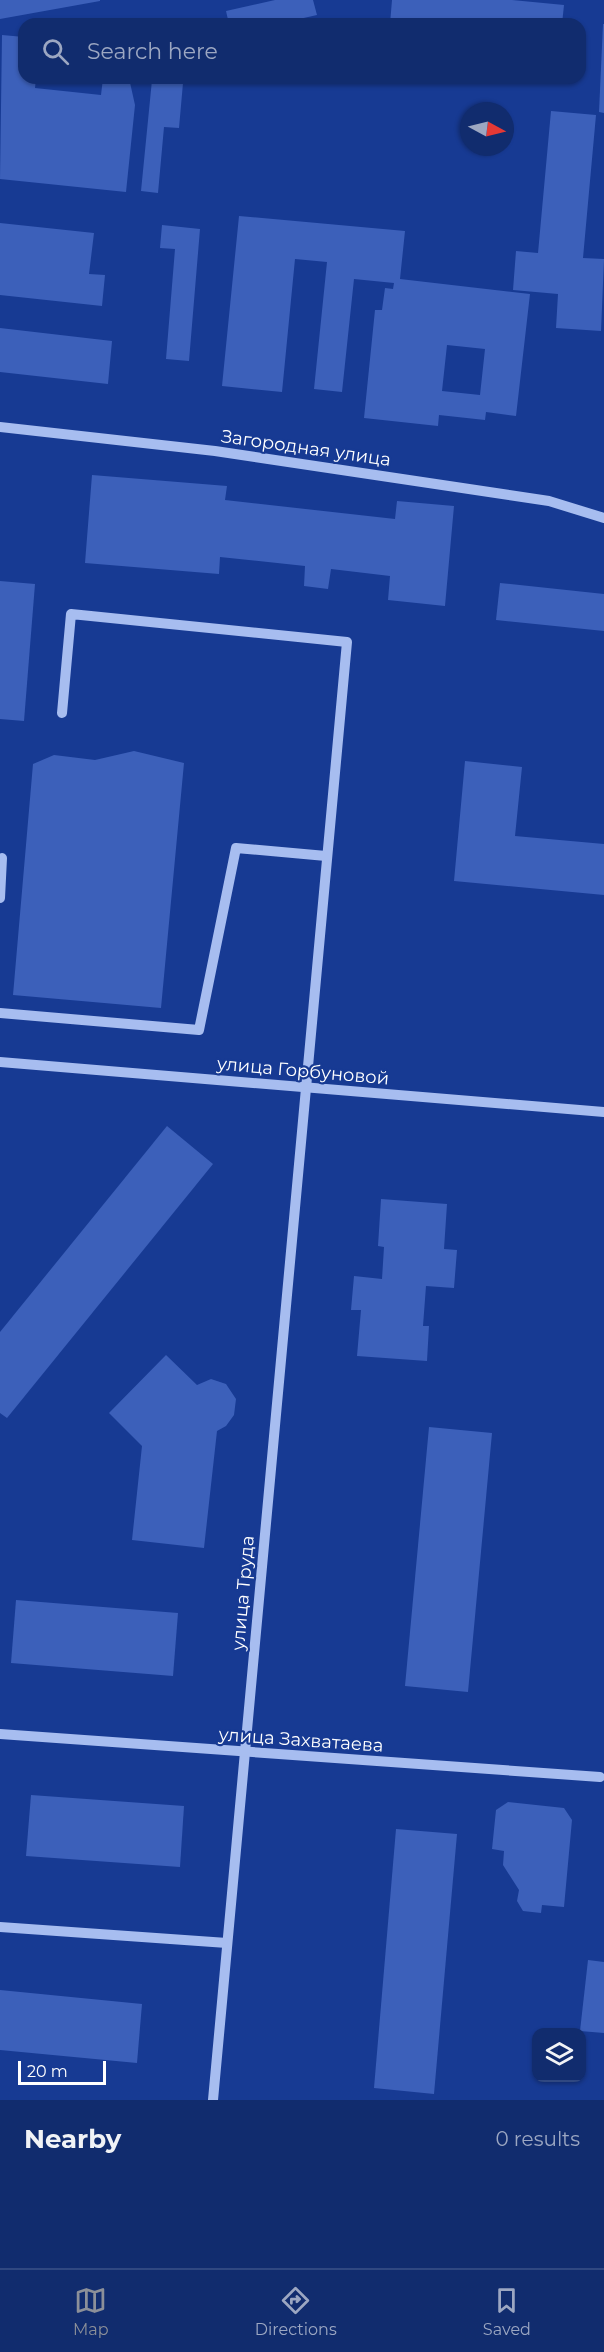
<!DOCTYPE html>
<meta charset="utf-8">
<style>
body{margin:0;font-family:Montserrat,sans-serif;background:#1e3876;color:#f1f3f6}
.controls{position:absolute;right:18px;bottom:18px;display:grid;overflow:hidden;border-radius:12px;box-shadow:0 2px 4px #0004}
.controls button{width:54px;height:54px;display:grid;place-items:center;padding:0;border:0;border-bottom:2px solid #304881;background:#112c6e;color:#f1f3f6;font:30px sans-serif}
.compass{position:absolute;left:460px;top:102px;width:54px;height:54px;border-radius:50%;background:#112c6e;box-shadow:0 2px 4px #0004;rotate:97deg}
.scale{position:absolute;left:18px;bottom:15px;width:88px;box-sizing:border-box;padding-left:6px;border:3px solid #fff;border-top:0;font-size:16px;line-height:21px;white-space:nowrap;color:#fff;-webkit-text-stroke:4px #173a93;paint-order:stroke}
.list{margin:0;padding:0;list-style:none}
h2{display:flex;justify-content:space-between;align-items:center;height:78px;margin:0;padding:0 24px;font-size:26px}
h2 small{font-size:20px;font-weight:400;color:#9ca7c2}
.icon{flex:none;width:33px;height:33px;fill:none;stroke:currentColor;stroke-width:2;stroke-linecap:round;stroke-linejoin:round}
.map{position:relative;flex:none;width:604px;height:2100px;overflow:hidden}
.search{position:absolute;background:#112c6e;box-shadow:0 2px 4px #0004;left:18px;right:18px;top:18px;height:66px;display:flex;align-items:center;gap:15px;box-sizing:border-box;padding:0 21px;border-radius:18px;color:#9ca7c2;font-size:22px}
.sheet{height:168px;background:#112c6e}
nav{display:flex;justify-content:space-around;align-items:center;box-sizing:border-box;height:84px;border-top:2px solid #304881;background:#112c6e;font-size:16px;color:#9ca7c2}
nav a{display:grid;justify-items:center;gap:3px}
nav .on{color:#8c9099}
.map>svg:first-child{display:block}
</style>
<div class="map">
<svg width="604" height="2100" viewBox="0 0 604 2100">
<rect width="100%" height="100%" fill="#173a93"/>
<g fill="#3c60ba" fill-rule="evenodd">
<path d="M0,0H100V1L0,19Z"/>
<path d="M275,0H313L317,15L277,24H229L226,11Z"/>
<path d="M392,0H512L564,5L562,24H390Z"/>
<path d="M603,24H604V113L599,112Z"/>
<path d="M2,35L24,37V78H36L35,88L101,95L103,78H129L135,105L126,192L0,179Z"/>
<path d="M152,80L183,83L179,128L164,127L158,193L141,191Z"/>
<path d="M551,111L596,115L583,258L604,259L601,331L556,328L558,294L513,290L516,251L538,253Z"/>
<path d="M239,216L405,231L400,279L530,294L516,416L486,412L485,420L439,415L438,426L364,418L375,310H382L385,288L393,289L394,283L354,279L342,392L314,389L327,262L295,259L282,392L222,386ZM447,345L485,349L480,395L442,391Z"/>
<path d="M0,223L94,233L89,274L105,275L102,306L0,295Z"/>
<path d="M162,225L200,229L189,361L166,359L175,249L160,248Z"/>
<path d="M0,328L112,341L108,384L0,372Z"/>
<path d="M92,475L227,486L225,500L395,519L397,501L454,506L445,606L388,600L390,576L331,569L328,589L304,586L305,566L220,557L219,574L85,563Z"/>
<path d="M0,581L35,584L24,721L0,719Z"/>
<path d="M500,583L604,594V631L496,620Z"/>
<path d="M134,751L184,763L161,1008L13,995L33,764L54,755L95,760Z"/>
<path d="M465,761L522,767L515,836L604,844V895L454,881Z"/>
<path d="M167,1126L213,1164L7,1418L0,1413V1332Z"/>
<path d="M381,1199L447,1204L444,1249L457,1250L454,1288L426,1286L423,1326H429L427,1361L357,1356L361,1310H351L354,1276L382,1279L384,1247L378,1246Z"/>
<path d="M166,1355L197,1385L211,1379L226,1384L236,1399L234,1415L226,1426L217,1431L204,1548L132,1540L142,1446L109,1413Z"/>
<path d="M429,1427L492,1433L468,1692L405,1686Z"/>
<path d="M16,1600L178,1613L173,1676L11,1663Z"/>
<path d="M31,1795L184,1806L180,1867L26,1856Z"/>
<path d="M508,1802L564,1808L572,1820L564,1907L542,1905L541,1913L523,1911L517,1901L519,1890L503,1865L504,1851L492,1849L496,1810Z"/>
<path d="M396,1829L457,1834L434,2094L374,2088Z"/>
<path d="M588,1960L604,1962V2033L580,2031Z"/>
<path d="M0,1990L142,2004L137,2063L0,2050Z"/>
</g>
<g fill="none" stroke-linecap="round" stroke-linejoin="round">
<g stroke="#a7bdf0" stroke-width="10">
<path d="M0,427L215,451L549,501L604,518"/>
<path d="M62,713L71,614L347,642L213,2100"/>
<path d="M0,898L2,858"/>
<path d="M0,1013L199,1030L236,848L326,856"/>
<path d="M0,1062L604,1112"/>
<path d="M0,1734L600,1777"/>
<path d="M0,1927L227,1943"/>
</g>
</g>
<g text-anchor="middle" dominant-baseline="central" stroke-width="4.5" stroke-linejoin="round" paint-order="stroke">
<g font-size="18" fill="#fff" stroke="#173a93">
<text transform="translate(306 448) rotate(8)">Загородная улица</text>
<text transform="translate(303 1071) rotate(5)">улица Горбуновой</text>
<text transform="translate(243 1593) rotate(-85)">улица Труда</text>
<text transform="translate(301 1740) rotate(4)">улица Захватаева</text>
</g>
</g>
</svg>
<div class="controls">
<button><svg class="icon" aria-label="layers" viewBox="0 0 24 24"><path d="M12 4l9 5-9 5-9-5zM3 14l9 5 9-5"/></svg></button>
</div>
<svg class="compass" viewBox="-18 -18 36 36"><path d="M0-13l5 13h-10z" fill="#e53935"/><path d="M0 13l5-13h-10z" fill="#9ca7c2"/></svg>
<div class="scale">20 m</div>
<div class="search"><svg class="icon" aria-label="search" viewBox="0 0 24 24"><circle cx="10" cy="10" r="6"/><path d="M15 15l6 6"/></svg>Search here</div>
</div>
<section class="sheet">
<h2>Nearby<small>0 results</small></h2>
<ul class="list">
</ul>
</section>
<nav>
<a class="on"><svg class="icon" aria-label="map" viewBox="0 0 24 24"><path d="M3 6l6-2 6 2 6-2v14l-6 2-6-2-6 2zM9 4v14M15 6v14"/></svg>Map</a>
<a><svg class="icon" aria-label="directions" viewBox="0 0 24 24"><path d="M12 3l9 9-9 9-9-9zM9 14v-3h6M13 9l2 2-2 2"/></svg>Directions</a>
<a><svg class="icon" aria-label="saved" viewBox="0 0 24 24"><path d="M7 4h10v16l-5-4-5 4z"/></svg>Saved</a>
</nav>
